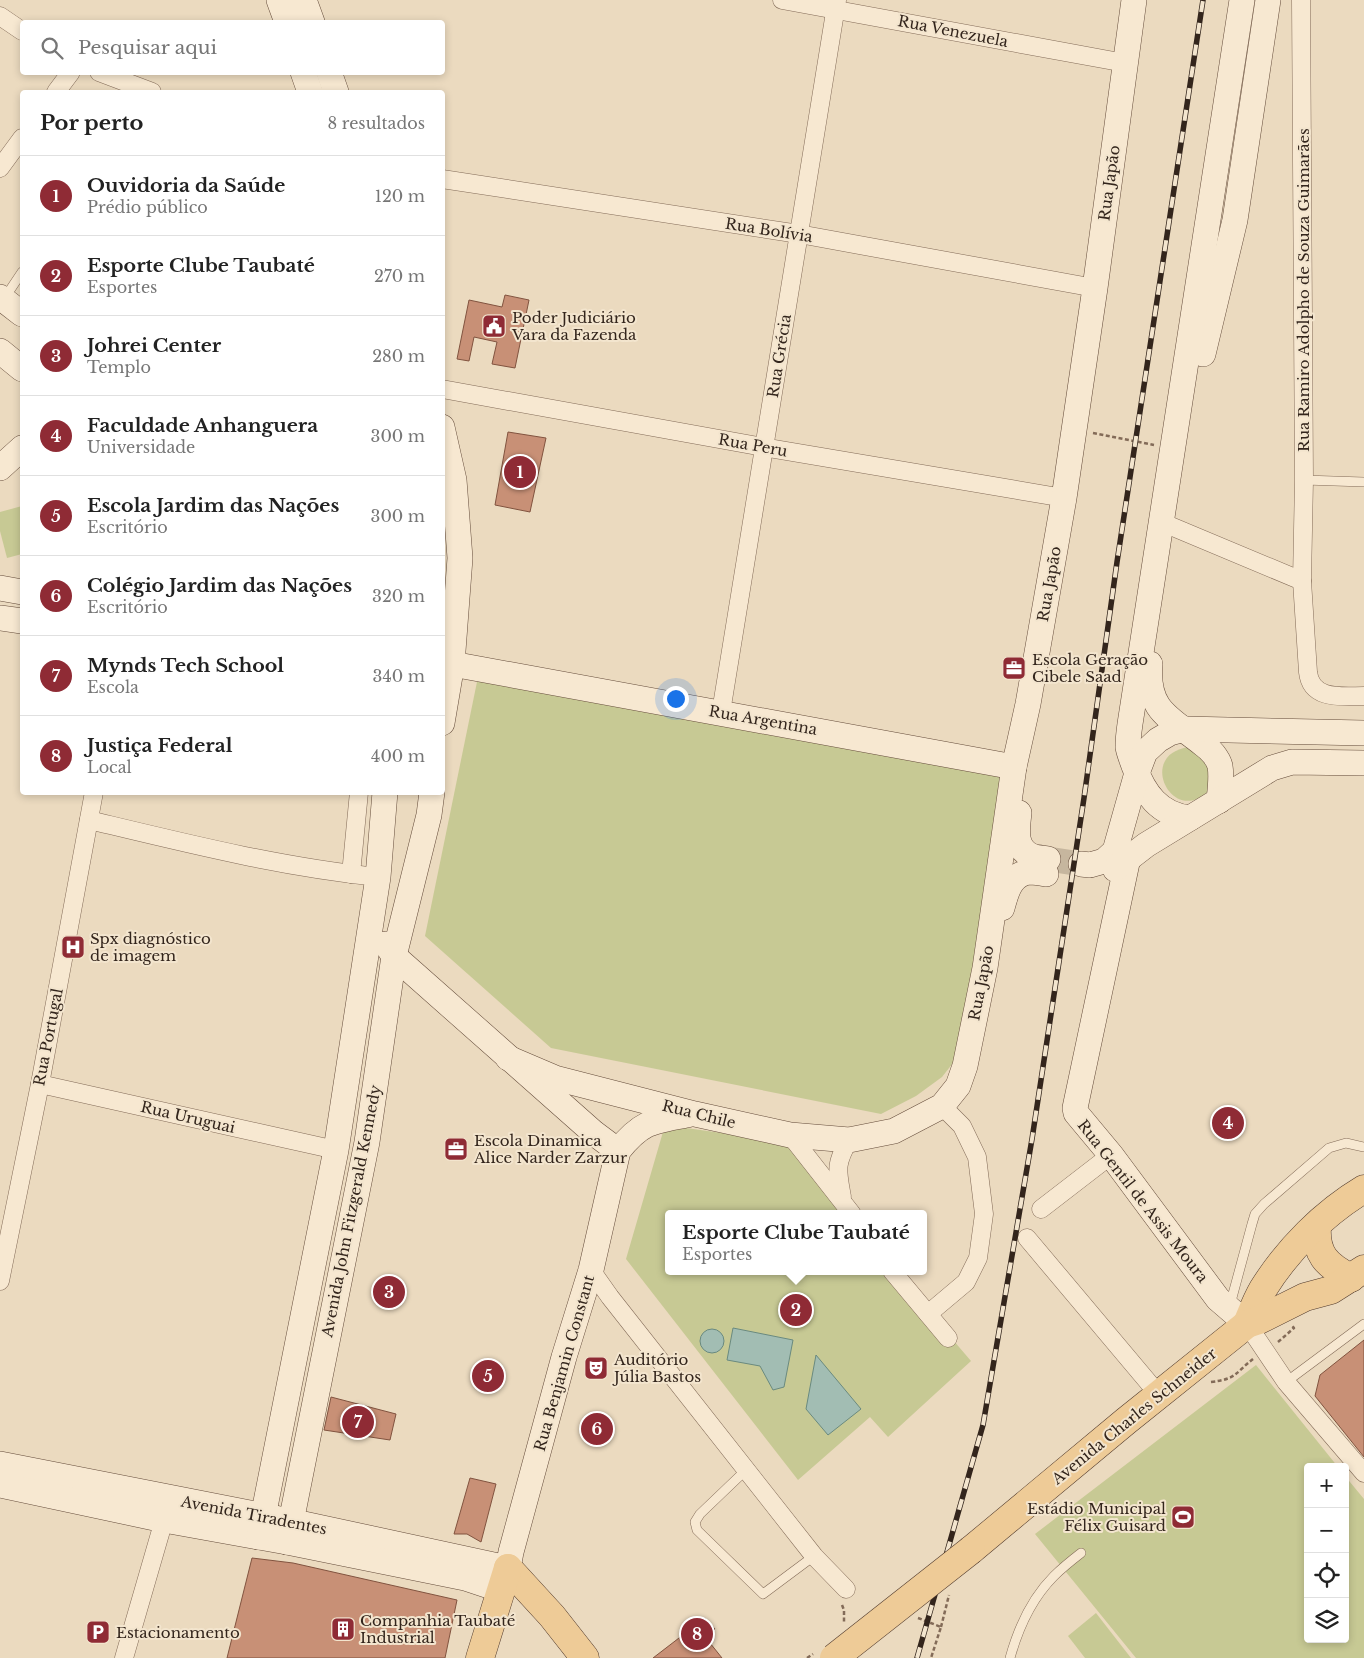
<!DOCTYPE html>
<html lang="pt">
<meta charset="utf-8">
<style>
body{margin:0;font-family:"Libre Baskerville",serif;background:#f6f6f6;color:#222}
.controls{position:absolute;right:15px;bottom:15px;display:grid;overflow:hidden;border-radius:5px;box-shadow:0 2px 8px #0003}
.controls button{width:45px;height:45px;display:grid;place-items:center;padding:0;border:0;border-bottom:1px solid #e0e0e0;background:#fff;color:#222;font:25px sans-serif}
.you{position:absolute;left:675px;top:698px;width:18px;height:18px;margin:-12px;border:4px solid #fff;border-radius:50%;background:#1a73e8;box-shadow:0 0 0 8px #1a73e833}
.badge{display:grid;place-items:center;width:32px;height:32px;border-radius:50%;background:#8f2b35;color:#fff;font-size:16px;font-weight:700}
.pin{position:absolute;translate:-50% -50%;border:2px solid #fff;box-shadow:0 1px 5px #0006}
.popup{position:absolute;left:665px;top:1210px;width:262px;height:65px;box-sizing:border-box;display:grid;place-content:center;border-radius:5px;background:#fff;filter:drop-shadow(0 1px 4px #0005);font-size:16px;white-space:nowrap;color:#767676}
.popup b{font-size:19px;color:#222}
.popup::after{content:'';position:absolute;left:50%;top:100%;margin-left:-10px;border:10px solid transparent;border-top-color:#fff}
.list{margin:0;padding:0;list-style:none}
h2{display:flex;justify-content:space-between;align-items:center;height:65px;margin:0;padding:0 20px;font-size:21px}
h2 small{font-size:16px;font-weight:400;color:#767676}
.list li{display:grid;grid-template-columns:32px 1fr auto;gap:15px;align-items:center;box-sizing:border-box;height:80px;padding:0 20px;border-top:1px solid #e0e0e0}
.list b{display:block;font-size:19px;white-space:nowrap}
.list p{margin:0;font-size:16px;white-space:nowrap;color:#767676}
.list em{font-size:16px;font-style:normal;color:#767676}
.icon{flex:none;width:28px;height:28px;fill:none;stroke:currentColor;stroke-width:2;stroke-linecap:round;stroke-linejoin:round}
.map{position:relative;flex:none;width:1364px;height:1658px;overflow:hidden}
.search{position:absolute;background:#fff;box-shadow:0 2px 8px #0003;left:20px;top:20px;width:425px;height:55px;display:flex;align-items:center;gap:12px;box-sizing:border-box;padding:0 18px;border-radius:5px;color:#767676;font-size:19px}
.panel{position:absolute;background:#fff;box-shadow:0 2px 8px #0003;left:20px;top:90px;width:425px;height:705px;border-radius:5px}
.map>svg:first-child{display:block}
</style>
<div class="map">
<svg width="1364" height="1658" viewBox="0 0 1364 1658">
<rect width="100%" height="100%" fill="#ebdabf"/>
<g fill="#c7c994">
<path d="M22,506V554L7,558L0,531V512Z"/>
<path d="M478,677L1001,771L960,1054L942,1077L916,1096L881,1114L551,1048L425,936Z"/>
<path d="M1190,747L1206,754L1211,788C1174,831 1134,753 1190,747Z"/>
<path d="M665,1125L785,1142L846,1214H668V1271H894L971,1361L888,1437L870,1417L798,1480L626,1259Z"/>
<path d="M1256,1365L1338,1467H1308V1639H1345V1476L1364,1499V1658H1136L1035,1534Z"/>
<path d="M1096,1613L1131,1658H1085L1068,1636Z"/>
</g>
<g fill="#a2bdb3" stroke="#6a8a7f">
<path d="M733,1328L793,1340L784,1387L773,1390L760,1366L727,1360Z"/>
<circle cx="712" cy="1341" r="12"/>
<path d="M816,1355L861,1409L828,1435L806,1409Z"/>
</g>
<g fill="#c89076" stroke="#81533f">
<path d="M505,295L529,300L515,368L492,364L497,342L474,337L469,361L457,359L469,300L502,307Z"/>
<path d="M508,432L546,438L530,512L495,505Z"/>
<path d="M1364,1340V1457L1315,1396L1320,1375Z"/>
<path d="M331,1397L396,1414L390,1440L324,1430Z"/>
<path d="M470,1478L496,1484L481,1542L467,1534H454Z"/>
<path d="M252,1558L293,1563L457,1600L445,1658H227Z"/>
<path d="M705,1618L715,1629L706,1638L722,1658H653Z"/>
</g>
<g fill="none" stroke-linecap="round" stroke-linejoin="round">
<path stroke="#c6b69e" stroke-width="25" stroke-dasharray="25 12" stroke-linecap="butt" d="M1048,859L1081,864"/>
<g stroke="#836b58" stroke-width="10">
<g id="lane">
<path d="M4,299L22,272"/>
<path d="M1304,480L1364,482"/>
<path d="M1230,1305L1252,1224L1255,1214L1264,1204L1329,1148L1346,1143L1364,1147"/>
<path d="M1286,1382L1364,1324"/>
<path d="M746,1470L700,1514L695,1522L697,1530L763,1594L814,1556"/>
<path d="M1010,1658C1018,1629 1032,1598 1054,1576C1062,1568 1072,1560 1081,1553"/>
</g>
</g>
<g stroke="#836b58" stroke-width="19">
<g id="street">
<path d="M782,0L1125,63"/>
<path d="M1301,0L1304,480L1302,581L1308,672C1311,701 1343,696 1364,696"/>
<path d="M0,16L22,31"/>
<path d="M99,72L152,92"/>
<path d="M56,92L71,72"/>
<path d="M0,168L22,138"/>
<path d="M442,179L799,234L1095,288"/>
<path d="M442,389L763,447L1064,498"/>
<path d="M1161,522L1302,581"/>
<path d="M721,712L837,0"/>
<path d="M89,820C185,843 280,867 378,877"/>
<path d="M351,874L359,792"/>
<path d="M40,1084L336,1150"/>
<path d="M790,1135L852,1214"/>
<path d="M842,1197C837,1170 835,1164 849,1140"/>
<path d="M1041,1209L1111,1155"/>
<path d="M1027,1238L1159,1395"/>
<path d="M591,1270L610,1297L814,1556L846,1589"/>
<path d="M892,1271L948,1338"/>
<path d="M0,1281L40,1084L94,792"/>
<path d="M928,1314L966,1282L978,1258L984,1214L977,1157L962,1126L942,1106"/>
<path d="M1247,1324L1286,1382L1364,1473"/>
<path d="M124,1658L164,1520"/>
</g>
</g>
<g stroke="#654c3b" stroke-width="26">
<g id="secondary">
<path d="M279,0L287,22"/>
<path d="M304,0L312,22"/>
<path d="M303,72L310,92"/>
<path d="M329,72L336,92"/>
<path d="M0,297L22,314"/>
<path d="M0,351L22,369"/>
<path d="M1203,354L1235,220L1268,0"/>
<path d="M442,427L454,480L460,558L452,664L442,723"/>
<path d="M0,468L22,448"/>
<path d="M0,588L22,592"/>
<path d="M0,618L22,621"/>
<path d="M452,664L1014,767"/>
<path d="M1150,664C1146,712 1171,718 1204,745C1210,749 1218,758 1220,766C1222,777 1220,790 1219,801"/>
<path d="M1019,813C1017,829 1014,849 1032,856C1036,858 1043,858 1048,859"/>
<path d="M1190,818C1159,815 1144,793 1134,766C1132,760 1129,753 1128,747C1128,740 1129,731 1130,724L1242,0"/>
<path d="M1128,858L1075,1108L1076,1113L1111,1155L1218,1299L1247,1324"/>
<path d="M1081,864L1090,865L1104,861L1115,851L1137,773L1145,752L1158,740L1170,733L1185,729L1364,733"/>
<path d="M1115,869L1146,845L1272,768L1292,762L1364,763"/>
<path d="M1002,908C1006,893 1011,873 1030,872C1035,872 1041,873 1046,874"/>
<path d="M386,944L394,956L594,1133L618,1151"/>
<path d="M508,1058L555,1078L695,1114L790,1135L849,1140L894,1131L942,1106L958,1086L965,1066L985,968L1014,767L1028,704L1064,498L1095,288L1134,0"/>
<path d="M0,1464L290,1521L508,1568L511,1552L564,1357L591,1270L618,1151C641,1122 652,1121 687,1115"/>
<path d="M0,1485L164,1520L287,1542L465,1578L501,1590"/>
<path d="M259,1537L336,1150L378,877L385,792"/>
<path d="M287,1542L367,1142L394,956L429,815L432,792"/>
</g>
</g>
<g stroke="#513a2d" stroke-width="29">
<g id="primary">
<path d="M1317,1225C1315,1254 1326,1265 1351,1278"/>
<path d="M1247,1324C1252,1312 1257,1299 1263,1289C1288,1249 1324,1213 1364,1189"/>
<path d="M971,1550L1126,1421L1247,1324L1259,1320L1305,1297L1331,1290L1364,1269"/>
<path d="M508,1568L552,1616L585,1658"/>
<path d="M480,1658L508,1568"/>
</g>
</g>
<g stroke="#836b58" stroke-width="2.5" stroke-dasharray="4 2.5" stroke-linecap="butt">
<path d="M1093,433L1154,445"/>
<path d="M1278,1342L1294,1328L1292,1326"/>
<path d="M1211,1382C1237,1379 1235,1373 1253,1359"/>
<path d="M842,1605L844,1610V1622"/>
<path d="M918,1618L941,1627L931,1658"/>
<path d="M941,1627L949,1595"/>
<path d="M807,1658L813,1654"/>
</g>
<use href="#lane" stroke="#f7e8d1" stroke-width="9"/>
<use href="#street" stroke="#f7e8d1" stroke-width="18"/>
<use href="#secondary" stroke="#f7e8d1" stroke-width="25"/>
<use href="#primary" stroke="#eecb97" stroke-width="28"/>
<g stroke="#33251c" stroke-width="5.5">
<path id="rail" d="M917,1658L983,1425L1032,1139L1084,798L1117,562L1203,0"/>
</g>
<use href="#rail" stroke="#f3e5ce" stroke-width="4" stroke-dasharray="11" stroke-linecap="butt"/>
<g stroke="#513a2d" stroke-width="29" stroke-linecap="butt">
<path id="primary-bridge" d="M834,1658L971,1550"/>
</g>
<use href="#primary-bridge" stroke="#eecb97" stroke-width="28"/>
</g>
<defs>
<g id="civic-square" transform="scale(1.25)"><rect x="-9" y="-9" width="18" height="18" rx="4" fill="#8f2b35" stroke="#f3e5ce"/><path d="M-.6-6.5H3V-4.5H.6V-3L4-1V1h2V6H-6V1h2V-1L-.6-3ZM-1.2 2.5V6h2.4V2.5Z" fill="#fff"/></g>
<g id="office-square" transform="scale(1.25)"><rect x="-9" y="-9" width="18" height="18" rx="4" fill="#8f2b35" stroke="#f3e5ce"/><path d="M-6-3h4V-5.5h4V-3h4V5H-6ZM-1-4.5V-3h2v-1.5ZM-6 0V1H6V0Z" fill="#fff"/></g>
<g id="hospital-square" transform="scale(1.25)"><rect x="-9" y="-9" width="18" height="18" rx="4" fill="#8f2b35" stroke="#f3e5ce"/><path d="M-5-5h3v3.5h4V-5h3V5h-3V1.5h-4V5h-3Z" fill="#fff"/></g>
<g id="theatre-square" transform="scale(1.25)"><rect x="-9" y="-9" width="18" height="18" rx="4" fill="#8f2b35" stroke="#f3e5ce"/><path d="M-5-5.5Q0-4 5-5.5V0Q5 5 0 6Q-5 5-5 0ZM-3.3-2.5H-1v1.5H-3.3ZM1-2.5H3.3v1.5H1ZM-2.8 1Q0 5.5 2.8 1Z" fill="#fff"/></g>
<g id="stadium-square" transform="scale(1.25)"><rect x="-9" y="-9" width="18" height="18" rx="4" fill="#8f2b35" stroke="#f3e5ce"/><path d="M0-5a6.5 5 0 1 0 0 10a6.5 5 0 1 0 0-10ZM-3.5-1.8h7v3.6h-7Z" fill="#fff"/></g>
<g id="building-square" transform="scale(1.25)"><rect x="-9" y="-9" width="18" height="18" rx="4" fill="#8f2b35" stroke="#f3e5ce"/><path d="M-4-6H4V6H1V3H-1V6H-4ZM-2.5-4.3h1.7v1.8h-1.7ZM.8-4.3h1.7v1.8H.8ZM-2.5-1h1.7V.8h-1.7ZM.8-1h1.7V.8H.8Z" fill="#fff"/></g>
<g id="parking-square" transform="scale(1.25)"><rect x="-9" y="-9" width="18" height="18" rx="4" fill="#8f2b35" stroke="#f3e5ce"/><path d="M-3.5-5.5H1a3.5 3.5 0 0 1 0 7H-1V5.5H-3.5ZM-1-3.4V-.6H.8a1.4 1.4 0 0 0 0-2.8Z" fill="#fff"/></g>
</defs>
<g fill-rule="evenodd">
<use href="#civic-square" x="494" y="326"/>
<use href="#office-square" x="1014" y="668"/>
<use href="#hospital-square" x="73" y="947"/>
<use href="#office-square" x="456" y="1149"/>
<use href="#theatre-square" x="596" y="1368"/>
<use href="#stadium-square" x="1183" y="1517"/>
<use href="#building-square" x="343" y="1629"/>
<use href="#parking-square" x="98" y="1632"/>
</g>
<g text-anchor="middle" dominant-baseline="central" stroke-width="4" stroke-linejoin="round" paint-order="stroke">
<g font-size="15" fill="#33251c" stroke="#f3e5ce">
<text transform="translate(953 31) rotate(11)">Rua Venezuela</text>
<text transform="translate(1109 183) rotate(-82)">Rua Japão</text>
<text transform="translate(769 230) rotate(9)">Rua Bolívia</text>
<text transform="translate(1303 290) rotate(-90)">Rua Ramiro Adolpho de Souza Guimarães</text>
<text transform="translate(779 356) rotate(-81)">Rua Grécia</text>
<text transform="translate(753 445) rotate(10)">Rua Peru</text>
<text transform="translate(1049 584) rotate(-80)">Rua Japão</text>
<text transform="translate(763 720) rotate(10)">Rua Argentina</text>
<text transform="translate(981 983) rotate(-79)">Rua Japão</text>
<text transform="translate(48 1037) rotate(-79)">Rua Portugal</text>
<text transform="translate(699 1114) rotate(14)">Rua Chile</text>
<text transform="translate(188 1117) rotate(13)">Rua Uruguai</text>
<text transform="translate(1143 1201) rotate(52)">Rua Gentil de Assis Moura</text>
<text transform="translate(351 1211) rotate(-79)">Avenida John Fitzgerald Kennedy</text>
<text transform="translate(564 1363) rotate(-74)">Rua Benjamin Constant</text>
<text transform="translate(1134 1416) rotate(-39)">Avenida Charles Schneider</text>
<text transform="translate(254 1515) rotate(11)">Avenida Tiradentes</text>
</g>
<g font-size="15" fill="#33251c" stroke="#f3e5ce" text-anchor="start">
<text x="512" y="317">Poder Judiciário<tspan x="512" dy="17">Vara da Fazenda</tspan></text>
<text x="1032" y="659">Escola Geração<tspan x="1032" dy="17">Cibele Saad</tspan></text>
<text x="90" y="938">Spx diagnóstico<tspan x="90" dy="17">de imagem</tspan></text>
<text x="474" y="1140">Escola Dinamica<tspan x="474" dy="17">Alice Narder Zarzur</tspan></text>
<text x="614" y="1359">Auditório<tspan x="614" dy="17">Júlia Bastos</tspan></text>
<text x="1166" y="1508" text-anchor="end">Estádio Municipal<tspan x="1166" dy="17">Félix Guisard</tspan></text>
<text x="360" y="1620">Companhia Taubaté<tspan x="360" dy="17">Industrial</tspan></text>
<text x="116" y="1632">Estacionamento</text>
</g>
</g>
</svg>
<div class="controls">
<button>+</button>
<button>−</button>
<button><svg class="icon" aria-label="locate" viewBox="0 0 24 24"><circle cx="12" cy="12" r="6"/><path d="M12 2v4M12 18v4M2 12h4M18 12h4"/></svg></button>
<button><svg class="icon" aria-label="layers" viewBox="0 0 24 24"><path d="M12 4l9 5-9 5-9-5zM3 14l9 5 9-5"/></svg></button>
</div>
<div class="you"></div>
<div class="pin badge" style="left:520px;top:472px">1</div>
<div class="pin badge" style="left:796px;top:1310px">2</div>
<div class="popup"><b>Esporte Clube Taubaté</b>Esportes</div>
<div class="pin badge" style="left:389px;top:1292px">3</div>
<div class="pin badge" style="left:1228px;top:1123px">4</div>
<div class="pin badge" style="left:488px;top:1376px">5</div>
<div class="pin badge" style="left:597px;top:1429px">6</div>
<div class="pin badge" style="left:358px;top:1422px">7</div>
<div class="pin badge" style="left:697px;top:1634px">8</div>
<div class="search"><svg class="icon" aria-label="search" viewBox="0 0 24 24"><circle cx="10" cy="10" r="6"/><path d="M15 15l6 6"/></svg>Pesquisar aqui</div>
<section class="panel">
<h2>Por perto<small>8 resultados</small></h2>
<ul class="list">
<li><span class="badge">1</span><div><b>Ouvidoria da Saúde</b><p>Prédio público</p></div><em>120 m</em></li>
<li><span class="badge">2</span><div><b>Esporte Clube Taubaté</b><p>Esportes</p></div><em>270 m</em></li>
<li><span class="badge">3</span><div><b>Johrei Center</b><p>Templo</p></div><em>280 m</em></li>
<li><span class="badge">4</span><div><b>Faculdade Anhanguera</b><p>Universidade</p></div><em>300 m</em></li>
<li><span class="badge">5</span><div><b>Escola Jardim das Nações</b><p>Escritório</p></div><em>300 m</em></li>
<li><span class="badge">6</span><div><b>Colégio Jardim das Nações</b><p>Escritório</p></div><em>320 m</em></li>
<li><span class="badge">7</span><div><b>Mynds Tech School</b><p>Escola</p></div><em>340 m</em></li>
<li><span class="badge">8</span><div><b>Justiça Federal</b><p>Local</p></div><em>400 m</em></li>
</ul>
</section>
</div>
